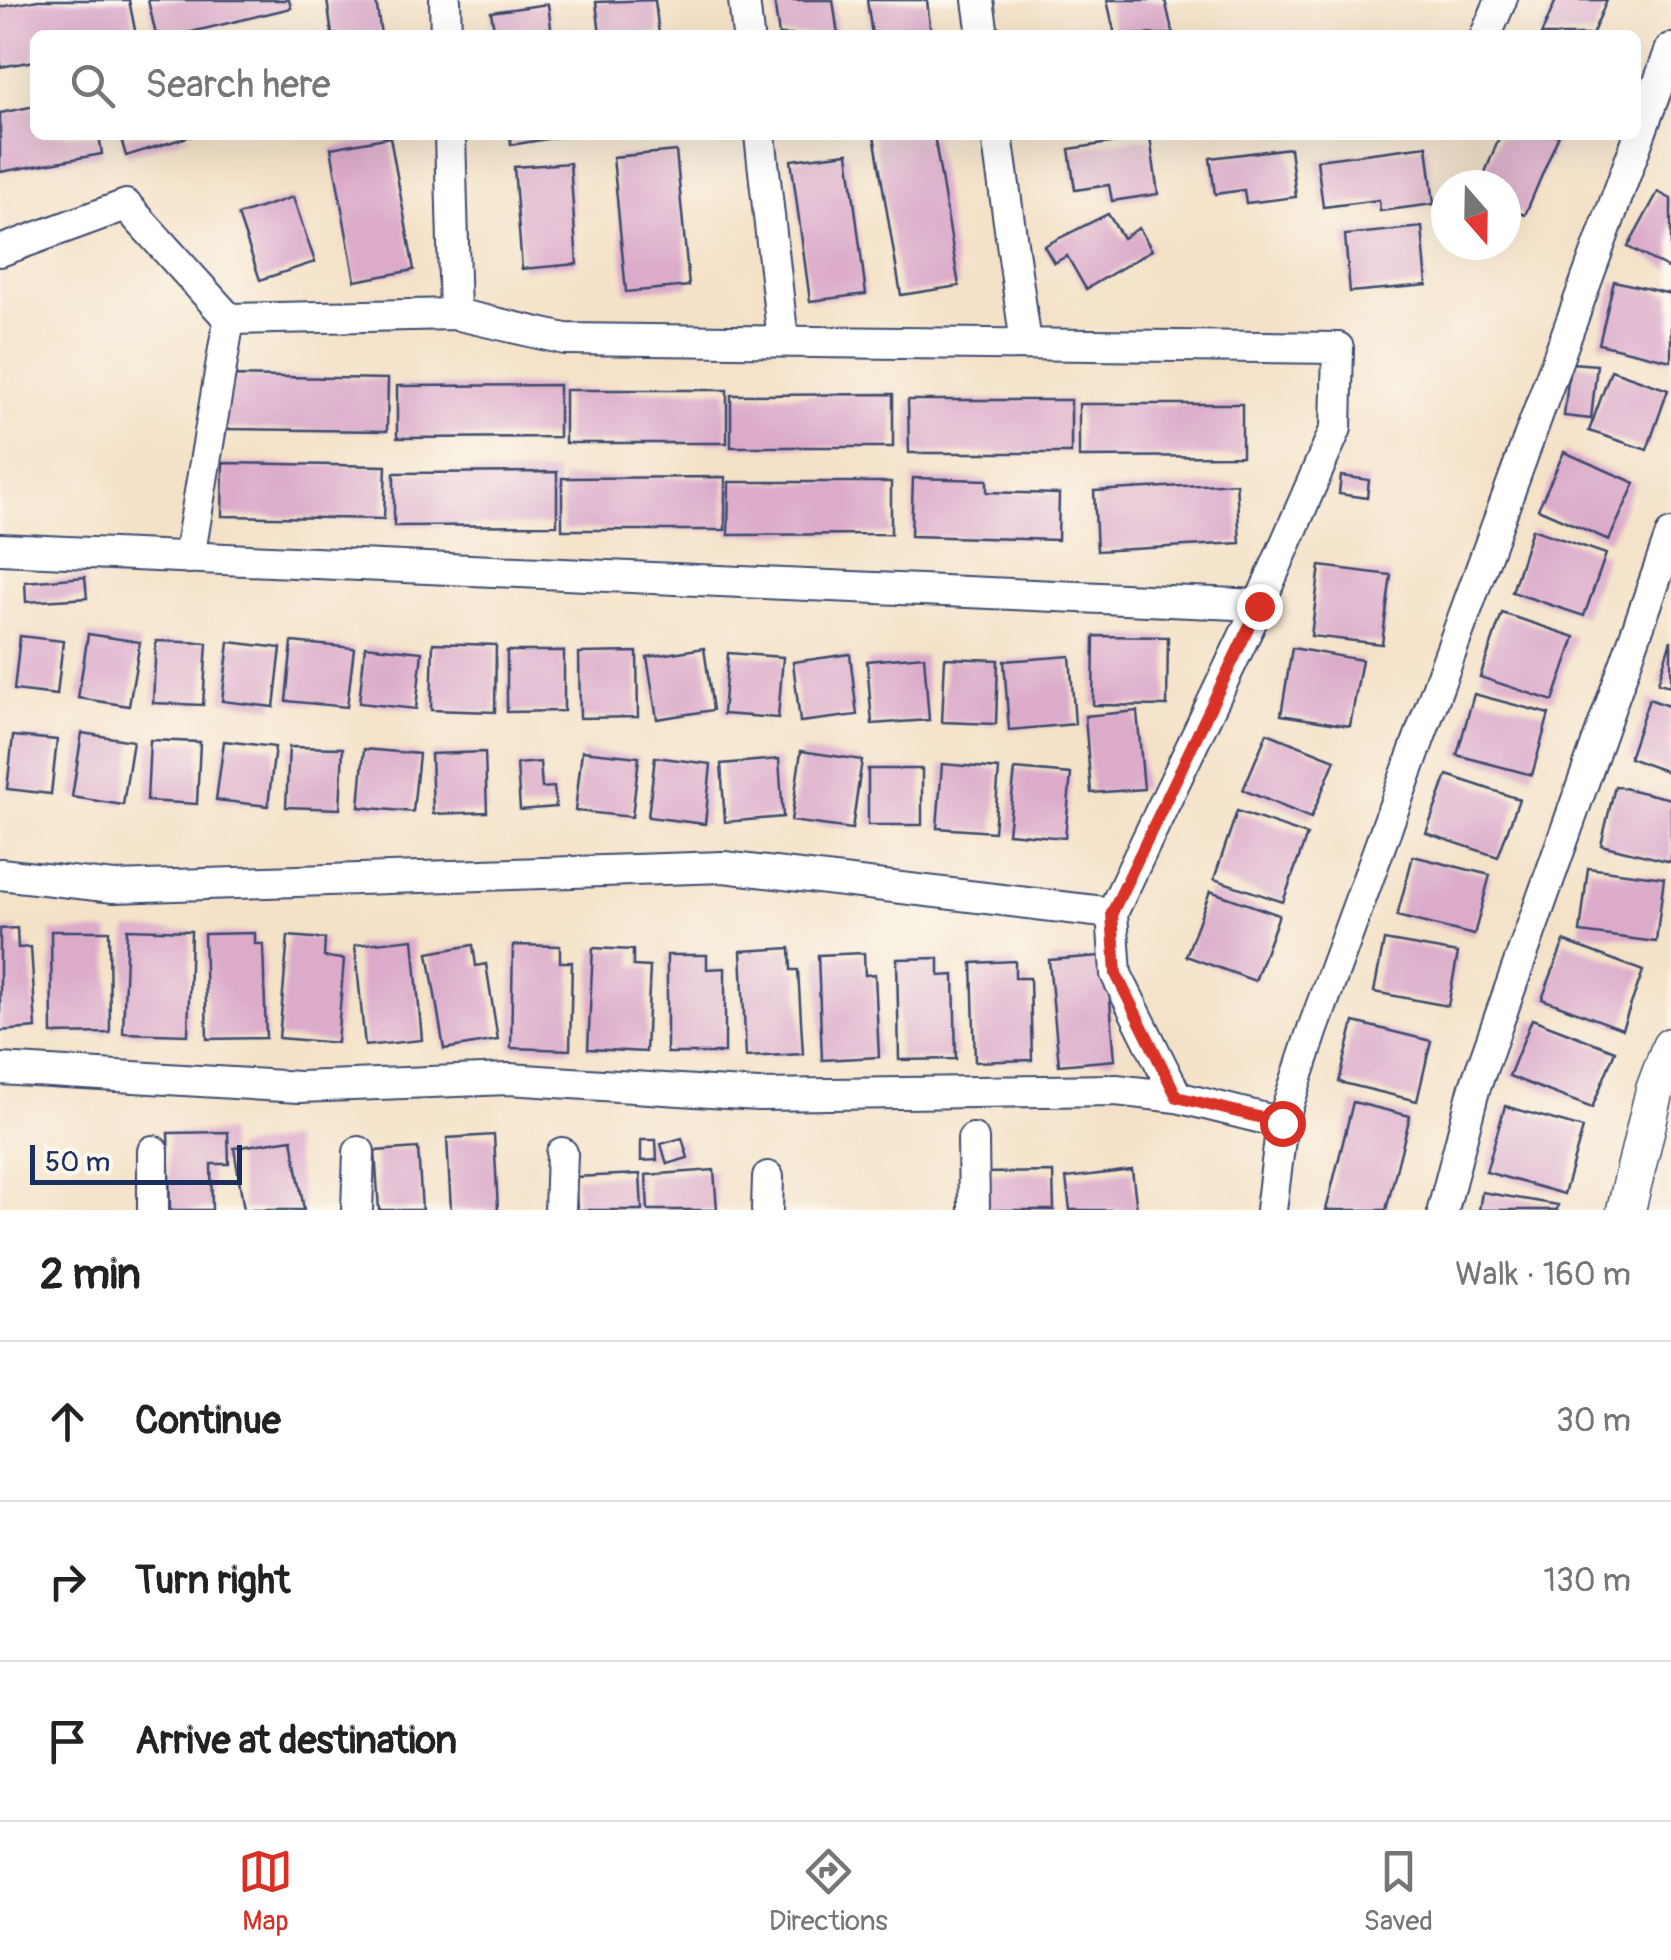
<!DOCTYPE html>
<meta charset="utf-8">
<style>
body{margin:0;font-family:Pangolin,sans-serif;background:#f6f6f6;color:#222}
.compass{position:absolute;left:1431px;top:170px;width:90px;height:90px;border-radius:50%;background:#fff;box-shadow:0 10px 40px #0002;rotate:160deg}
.scale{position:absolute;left:30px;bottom:25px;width:212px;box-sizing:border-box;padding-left:10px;border:5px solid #1b2f5e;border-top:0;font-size:28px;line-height:35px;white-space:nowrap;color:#1b2f5e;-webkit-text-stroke:8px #fbf7ec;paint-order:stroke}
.stop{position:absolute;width:30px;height:30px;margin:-22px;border:8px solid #d93025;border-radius:50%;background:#fff}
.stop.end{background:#d93025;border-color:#fff;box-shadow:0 2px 10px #0008}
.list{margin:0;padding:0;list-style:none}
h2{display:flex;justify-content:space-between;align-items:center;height:130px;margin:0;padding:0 40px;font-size:42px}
h2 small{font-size:32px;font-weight:400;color:#767676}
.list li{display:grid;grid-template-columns:65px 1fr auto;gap:30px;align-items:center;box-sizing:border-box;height:160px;padding:0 40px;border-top:2px solid #e0e0e0}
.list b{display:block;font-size:38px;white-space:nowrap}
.list em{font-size:32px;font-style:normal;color:#767676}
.icon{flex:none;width:55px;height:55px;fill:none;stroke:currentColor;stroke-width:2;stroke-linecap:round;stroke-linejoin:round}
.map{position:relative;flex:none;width:1671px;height:1210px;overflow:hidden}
.search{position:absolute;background:#fff;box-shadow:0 10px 40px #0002;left:30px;right:30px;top:30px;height:110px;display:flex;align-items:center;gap:25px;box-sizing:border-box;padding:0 35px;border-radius:15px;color:#767676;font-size:38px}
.sheet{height:610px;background:#fff}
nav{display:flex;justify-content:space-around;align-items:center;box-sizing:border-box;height:140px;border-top:2px solid #e0e0e0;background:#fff;font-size:28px;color:#767676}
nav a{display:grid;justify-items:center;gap:5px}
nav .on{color:#d93025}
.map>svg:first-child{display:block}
</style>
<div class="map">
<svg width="1671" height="1210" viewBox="0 0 1671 1210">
<rect width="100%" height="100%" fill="#fbf7ec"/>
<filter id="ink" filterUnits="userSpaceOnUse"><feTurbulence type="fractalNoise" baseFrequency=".01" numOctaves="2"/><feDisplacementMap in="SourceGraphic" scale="20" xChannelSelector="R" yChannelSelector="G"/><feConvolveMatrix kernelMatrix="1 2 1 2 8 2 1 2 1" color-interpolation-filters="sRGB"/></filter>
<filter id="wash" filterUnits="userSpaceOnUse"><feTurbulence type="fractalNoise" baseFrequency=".0048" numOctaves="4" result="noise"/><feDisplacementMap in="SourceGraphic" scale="40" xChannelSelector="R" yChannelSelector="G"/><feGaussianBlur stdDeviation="2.25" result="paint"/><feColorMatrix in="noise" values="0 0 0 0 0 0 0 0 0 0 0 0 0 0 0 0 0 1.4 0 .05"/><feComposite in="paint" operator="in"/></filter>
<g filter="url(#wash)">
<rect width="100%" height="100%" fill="#f4e2c8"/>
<g id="blocks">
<g fill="#dcabca">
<path d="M38,0H129L136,35H35V61L0,67V7Z"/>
<path d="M148,0H289L291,8L179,35H156Z"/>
<path d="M327,0H376L381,35H332Z"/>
<path d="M655,0L659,35H600L596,2Z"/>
<path d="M774,0H833L838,35H779Z"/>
<path d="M867,0H927L931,35H872Z"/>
<path d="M1107,0H1165L1173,34L1115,35Z"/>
<path d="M1556,0H1607L1592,35H1541Z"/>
<path d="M548,4L552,35H495L491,12Z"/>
<path d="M35,106V135H99L102,154L0,172V113Z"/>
<path d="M120,135H191V136L126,156Z"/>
<path d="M510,135H557L558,137L511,145Z"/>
<path d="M874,135H934L959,286L901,295Z"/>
<path d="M1500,135H1559L1525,215L1506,208V185H1480Z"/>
<path d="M390,137L414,270L355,281L331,148Z"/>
<path d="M1150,137L1158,194L1112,201L1109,185L1075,190L1069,149Z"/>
<path d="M1427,146L1434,204L1380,211L1379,200L1323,207L1317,160Z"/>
<path d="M1290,148L1296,197L1246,203L1244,190L1215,194L1210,158Z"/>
<path d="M676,151L689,286L626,292L613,157Z"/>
<path d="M848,153L866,294L810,301L791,160Z"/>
<path d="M570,163L577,264L522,269L514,167Z"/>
<path d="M1658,192L1671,199V270L1628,247Z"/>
<path d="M293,197L315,262L260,280L238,215Z"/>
<path d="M1108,214L1123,238L1139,228L1152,250L1086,289L1067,256L1054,263L1044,246Z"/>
<path d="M1422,227L1427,285L1350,292L1345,235Z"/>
<path d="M1614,281L1671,294V361L1599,344Z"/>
<path d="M1570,363L1597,365L1591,419L1564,416Z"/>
<path d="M1611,370L1668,390L1647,450L1589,431Z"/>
<path d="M226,376L388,379L387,431L224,429Z"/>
<path d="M559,385V437L397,438V386Z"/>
<rect x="565" y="390" width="162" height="53"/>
<path d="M893,394V447H731V395Z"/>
<path d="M908,400H1071V453H909Z"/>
<path d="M1079,404H1242V456L1079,457Z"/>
<path d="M1564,452L1635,483L1609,540L1538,509Z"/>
<path d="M223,463L386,466L384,519L222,516Z"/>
<path d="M557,472V525L394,526V473Z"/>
<path d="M1341,476L1369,480L1367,498L1339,494Z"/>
<path d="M725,477V530H562V478Z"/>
<path d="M913,478L987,480V492L1059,494L1058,540L911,536Z"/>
<path d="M729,482H891V534L728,535Z"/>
<path d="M1236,483L1240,543L1097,551L1094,491Z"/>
<path d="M1532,529L1606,554L1584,616L1512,592Z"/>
<path d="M1320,566L1391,575L1382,644L1311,636Z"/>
<path d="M85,577L87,598L26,602L25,582Z"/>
<path d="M1502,613L1575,637L1553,701L1480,677Z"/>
<path d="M88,634L140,642L129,706L78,698Z"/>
<path d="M20,636L63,641L57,695L14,690Z"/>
<path d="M1094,636L1168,637L1167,706L1093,705Z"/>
<path d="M1671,640V686L1658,683Z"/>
<path d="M156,641L207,643L203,705L153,703Z"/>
<path d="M229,642L281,648L274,707L222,701Z"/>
<path d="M292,642L354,648L347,707L286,701Z"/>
<path d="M433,643L496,645L495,712L431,710Z"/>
<path d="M365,646L422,652L416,709L359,703Z"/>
<path d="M704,648L713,710L657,719L647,657Z"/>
<path d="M1292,648L1362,660L1350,726L1281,715Z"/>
<path d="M507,651H564V711L507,712Z"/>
<path d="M637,652L638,717L580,718L579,653Z"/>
<path d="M728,653L783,657L778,718L723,714Z"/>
<path d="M850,654L857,715L800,722L793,662Z"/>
<path d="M924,656L929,720L872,724L867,661Z"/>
<path d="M1070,656L1075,724L1009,730L1004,661Z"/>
<path d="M945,658L998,660L996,724L942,722Z"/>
<path d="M1474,694L1549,714L1532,775L1457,755Z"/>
<path d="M1649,699L1671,707V773L1629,758Z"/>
<path d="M1137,711L1144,789L1091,793L1085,716Z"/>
<path d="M82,733L133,741L123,805L72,797Z"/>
<path d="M1267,733L1335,760L1311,818L1243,790Z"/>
<path d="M13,736L57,740L51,794L7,789Z"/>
<path d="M150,740L200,742L197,804L147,801Z"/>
<path d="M224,741L275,747L268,806L216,800Z"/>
<path d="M289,747L343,748L340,809L286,807Z"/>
<path d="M364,749L419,754L413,812L359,807Z"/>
<path d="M582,751L639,757L632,817L575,811Z"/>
<path d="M801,751L862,760L852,829L791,821Z"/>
<path d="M485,752L487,812L433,814L431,754Z"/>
<path d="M655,757L711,764L705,824L648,817Z"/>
<path d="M779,759L783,817L725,822L721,764Z"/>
<path d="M540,762L542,788L554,787L556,807L520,810L517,764Z"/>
<path d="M942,764L999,769L994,832L937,828Z"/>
<rect x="868" y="769" width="54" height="56"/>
<path d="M1015,769L1071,774L1065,838L1008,833Z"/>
<path d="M1447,775L1519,799L1498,857L1426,833Z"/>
<path d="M1615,786L1671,799V862L1601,845Z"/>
<path d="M1237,811L1307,835L1283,902L1214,879Z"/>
<path d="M1413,856L1490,875L1474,935L1397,916Z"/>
<path d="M1588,868L1664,878L1656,942L1580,932Z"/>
<path d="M1210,891L1279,915L1255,981L1186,956Z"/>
<path d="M17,928L18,948L31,947L36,1028L0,1031V929Z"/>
<path d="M127,929L191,931L188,1035L123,1033Z"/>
<path d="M51,931H109L110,1033L52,1034Z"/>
<path d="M255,933V944H263L266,1038L207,1039L204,934Z"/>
<path d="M288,936L325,939L324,957L344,959L337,1043L279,1038Z"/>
<path d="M413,939L422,1040L365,1046L355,945Z"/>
<path d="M1384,940L1458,953L1448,1006L1374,992Z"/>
<path d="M1564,941L1643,971L1622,1029L1542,999Z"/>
<path d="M473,945L476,966L486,964L498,1040L444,1049L428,953Z"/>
<path d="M513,945L560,946V962H572L570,1050L511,1048Z"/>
<path d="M593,948L633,950V966L650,967L646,1052L588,1049Z"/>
<path d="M790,948L791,970H798L803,1054L746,1057L741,951Z"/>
<path d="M864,953L865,975L875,974L879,1057L822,1060L818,955Z"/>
<path d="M667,955H707V969L725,968V1053H667Z"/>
<path d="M1100,956L1102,978L1108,977L1115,1060L1059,1065L1049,960Z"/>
<path d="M939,958V976L954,975L956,1059L899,1060L897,959Z"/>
<path d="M1015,961V978H1030L1032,1060L975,1062L972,963Z"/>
<path d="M1532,1019L1615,1051L1592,1108L1509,1076Z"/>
<path d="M1354,1022L1431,1041L1417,1101L1339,1082Z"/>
<path d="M1353,1102L1410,1116L1386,1210H1326Z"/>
<path d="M1505,1106L1583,1128L1564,1194L1486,1172Z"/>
<path d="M228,1132L229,1164H211L212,1210H170L168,1133Z"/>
<path d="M494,1135L498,1210H451L447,1138Z"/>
<path d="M682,1138L688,1158L667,1164L661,1144Z"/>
<path d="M292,1139L304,1210H244L234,1148Z"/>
<path d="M641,1140H656L657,1160L641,1161Z"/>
<path d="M418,1148L422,1210H379L375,1151Z"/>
<path d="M714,1170L717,1210H648L646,1175Z"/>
<path d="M1132,1170L1137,1210H1070L1066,1178Z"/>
<path d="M1053,1172L1054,1210H985L984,1173Z"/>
<path d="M640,1174L642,1210H577L575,1177Z"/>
<path d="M1482,1192L1558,1205L1557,1210H1479Z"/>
</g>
</g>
</g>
<g filter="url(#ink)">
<use href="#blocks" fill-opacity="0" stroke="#3c4a6e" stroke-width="2.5"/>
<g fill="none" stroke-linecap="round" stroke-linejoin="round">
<g stroke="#3c4a6e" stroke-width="34">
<g id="minor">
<path d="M445,0L446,35"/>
<path d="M744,0L748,35"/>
<path d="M978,0L983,35"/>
<path d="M1486,35L1501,0"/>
<path d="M450,135L455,314"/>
<path d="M760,135L783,341"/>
<path d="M997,135L1026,344"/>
<path d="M0,251L126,205L229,319L455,314L565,339L1338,348L1336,428L1259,605L1112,913L1116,974L1177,1097"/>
<path d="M0,549L1259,605"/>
<path d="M189,558L229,319"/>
<path d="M0,874L114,887L724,867L1112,913"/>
<path d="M0,1069L299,1087L509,1079L758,1095L1116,1090L1177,1097L1282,1123"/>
<path d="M973,1139L974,1210"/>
<path d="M153,1210V1151"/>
<path d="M357,1210L359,1152"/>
<path d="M560,1210L562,1153"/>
<path d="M767,1210L768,1177"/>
<path d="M1271,1210L1282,1123L1313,1029L1671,49"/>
<path d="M1443,1210L1474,1090L1671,535"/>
</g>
</g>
<g stroke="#3c4a6e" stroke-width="41">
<path id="tertiary" d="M1626,1210L1655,1090L1671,1047"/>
</g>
<use href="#minor" stroke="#fff" stroke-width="30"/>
<use href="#tertiary" stroke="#fff" stroke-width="38"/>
</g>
</g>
<g fill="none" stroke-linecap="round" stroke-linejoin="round" filter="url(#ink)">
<path stroke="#d93025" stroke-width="12" d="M1259,606L1112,913L1116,974L1177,1097L1282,1123"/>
</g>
</svg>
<svg class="compass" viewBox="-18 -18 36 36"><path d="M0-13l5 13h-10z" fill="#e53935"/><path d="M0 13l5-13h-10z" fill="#767676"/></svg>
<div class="scale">50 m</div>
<div class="stop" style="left:1282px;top:1123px"></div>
<div class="stop end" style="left:1259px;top:606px"></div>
<div class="search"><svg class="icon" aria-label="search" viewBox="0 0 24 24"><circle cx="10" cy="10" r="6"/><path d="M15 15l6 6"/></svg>Search here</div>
</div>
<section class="sheet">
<h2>2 min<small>Walk · 160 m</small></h2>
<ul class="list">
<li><svg class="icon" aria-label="ahead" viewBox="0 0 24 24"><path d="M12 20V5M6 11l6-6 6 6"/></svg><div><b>Continue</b></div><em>30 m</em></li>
<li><svg class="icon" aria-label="right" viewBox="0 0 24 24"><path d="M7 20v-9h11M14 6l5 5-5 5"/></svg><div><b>Turn right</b></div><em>130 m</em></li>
<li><svg class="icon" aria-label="arrive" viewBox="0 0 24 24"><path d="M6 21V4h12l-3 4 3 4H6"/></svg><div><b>Arrive at destination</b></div></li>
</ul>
</section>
<nav>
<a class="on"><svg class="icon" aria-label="map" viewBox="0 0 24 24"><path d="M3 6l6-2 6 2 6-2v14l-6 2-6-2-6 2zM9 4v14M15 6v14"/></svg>Map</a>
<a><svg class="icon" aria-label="directions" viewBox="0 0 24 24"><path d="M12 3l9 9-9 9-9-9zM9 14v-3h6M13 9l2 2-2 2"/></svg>Directions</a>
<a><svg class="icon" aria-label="saved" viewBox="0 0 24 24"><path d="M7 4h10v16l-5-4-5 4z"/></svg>Saved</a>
</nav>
